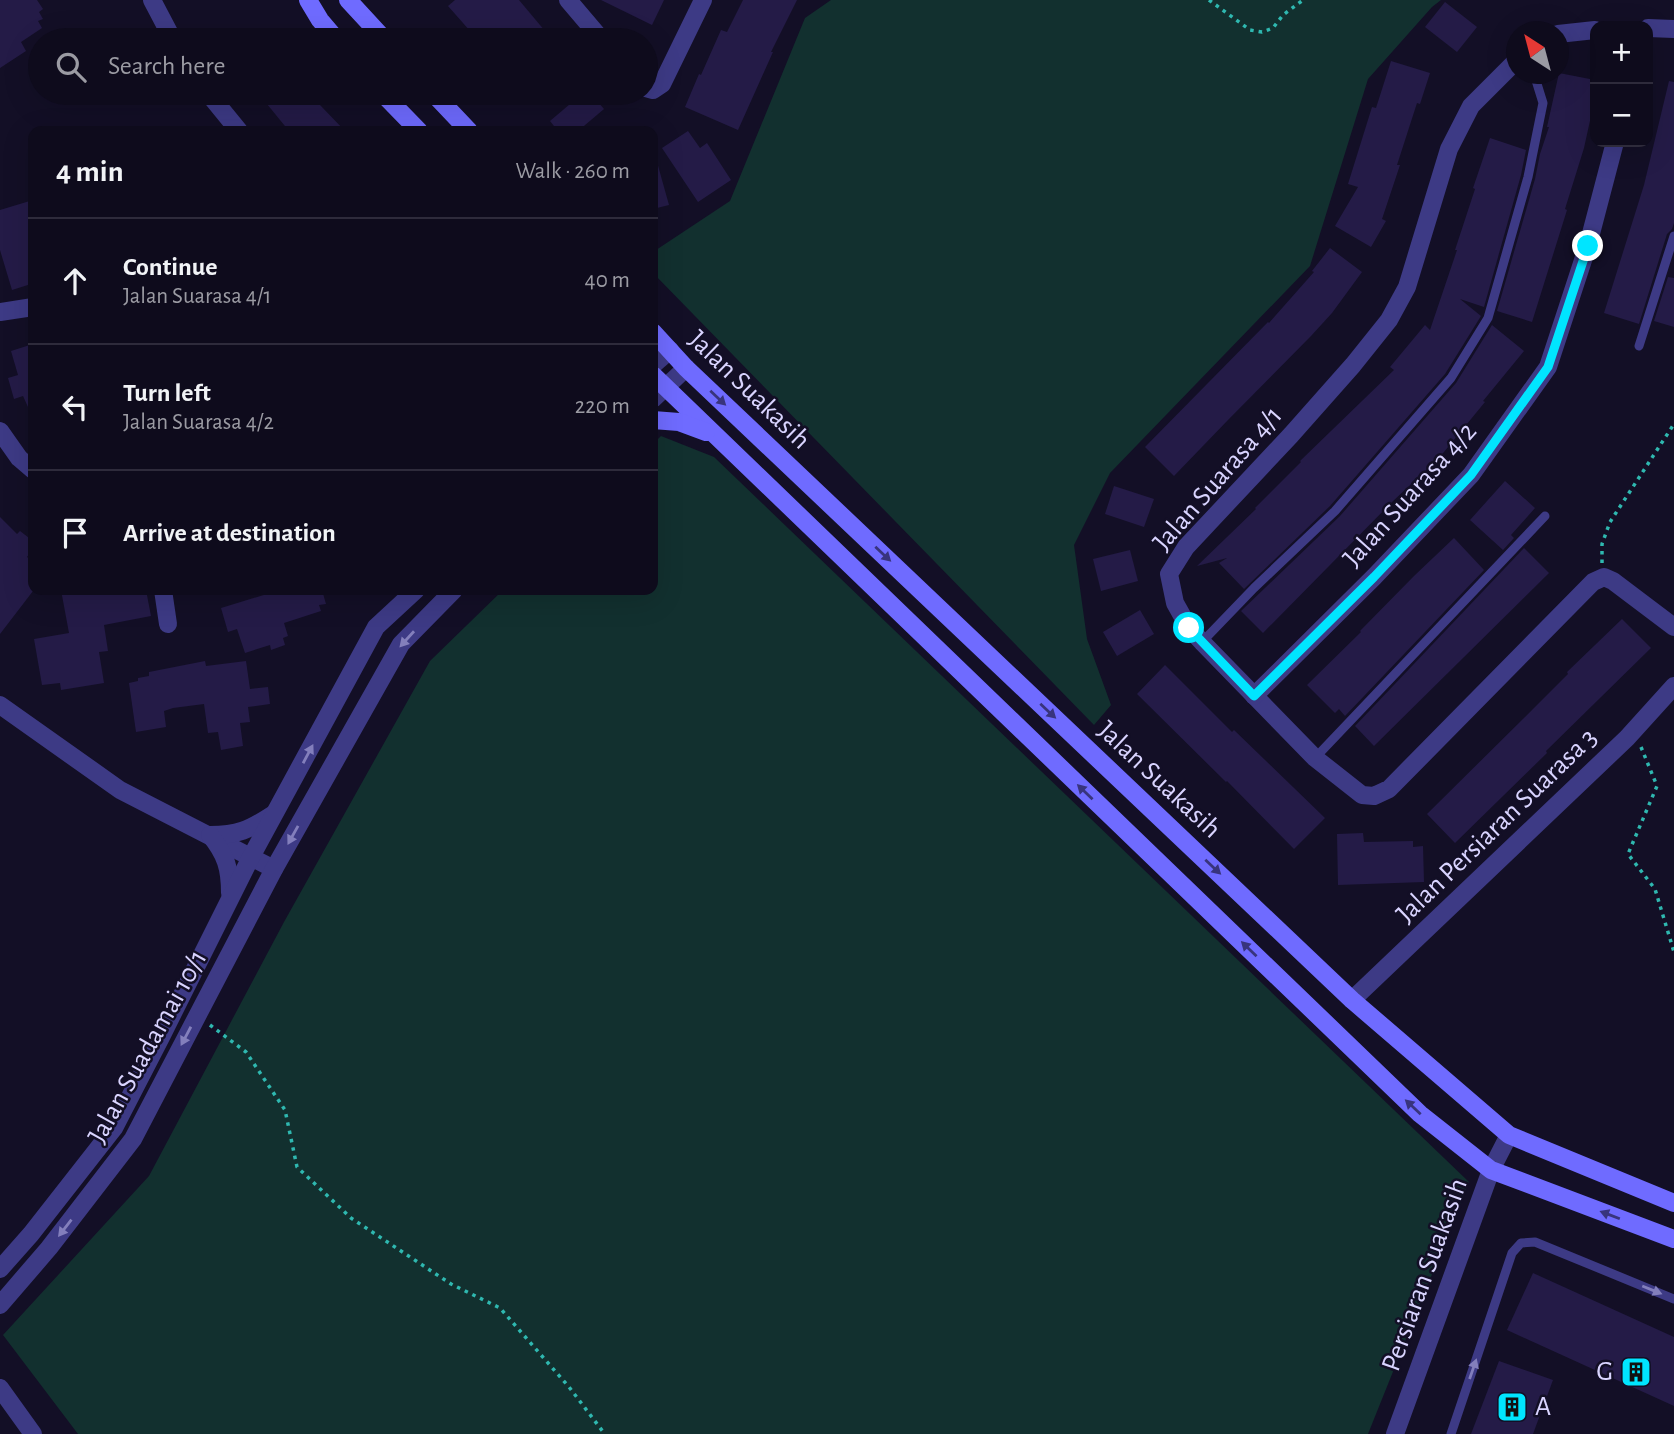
<!DOCTYPE html>
<meta charset="utf-8">
<style>
body{margin:0;font-family:"Alegreya Sans",sans-serif;background:#1c1929;color:#f1f3f6}
.controls{position:absolute;right:21px;top:21px;display:grid;overflow:hidden;border-radius:14px;box-shadow:0 7px 28px #0002}
.controls button{width:63px;height:63px;display:grid;place-items:center;padding:0;border:0;border-bottom:2px solid #2e2b3b;background:#0e0b1c;color:#f1f3f6;font:35px sans-serif}
.compass{position:absolute;left:1506px;top:21px;width:63px;height:63px;border-radius:50%;background:#0e0b1c;box-shadow:0 7px 28px #0002;rotate:324deg}
.stop{position:absolute;width:21px;height:21px;margin:-16px;border:5px solid #00e5ff;border-radius:50%;background:#fff}
.stop.end{background:#00e5ff;border-color:#fff;box-shadow:0 2px 7px #0008}
.list{margin:0;padding:0;list-style:none}
h2{display:flex;justify-content:space-between;align-items:center;height:91px;margin:0;padding:0 28px;font-size:30px}
h2 small{font-size:23px;font-weight:400;color:#9b9ba3}
.list li{display:grid;grid-template-columns:46px 1fr auto;gap:21px;align-items:center;box-sizing:border-box;height:126px;padding:0 28px;border-top:2px solid #2e2b3b}
.list b{display:block;font-size:26px;white-space:nowrap}
.list p{margin:0;font-size:23px;white-space:nowrap;color:#9b9ba3}
.list em{font-size:23px;font-style:normal;color:#9b9ba3}
.icon{flex:none;width:38px;height:38px;fill:none;stroke:currentColor;stroke-width:2;stroke-linecap:round;stroke-linejoin:round}
.map{position:relative;flex:none;width:1674px;height:1434px;overflow:hidden}
.search{position:absolute;background:#0e0b1c;box-shadow:0 7px 28px #0002;left:28px;top:28px;width:630px;height:77px;display:flex;align-items:center;gap:18px;box-sizing:border-box;padding:0 24px;border-radius:38px;color:#9b9ba3;font-size:26px}
.panel{position:absolute;background:#0e0b1c;box-shadow:0 7px 28px #0002;left:28px;top:126px;width:630px;height:469px;border-radius:14px}
.map>svg:first-child{display:block}
</style>
<div class="map">
<svg width="1674" height="1434" viewBox="0 0 1674 1434">
<rect width="100%" height="100%" fill="#130f26"/>
<g fill="#12302f">
<path d="M831,0H1441L1432,7L1368,79L1310,266L1110,473L1074,545L1087,639L1111,705L1094,725L653,273V252L730,201L805,18Z"/>
<path d="M661,436L714,457L1469,1182L1368,1434H78L3,1335L149,1176L284,922L430,661L503,590H653V444Z"/>
</g>
<g fill="#241b47">
<path d="M0,0H37L43,9L39,12L43,19L38,21L42,28L21,42L26,51L0,68Z"/>
<path d="M455,0H519L545,31L534,40H478L448,6Z"/>
<path d="M601,0H664L652,25Z"/>
<path d="M743,0H797L771,52H773L738,130L685,107L699,74L701,75L721,30L727,32Z"/>
<path d="M1445,2L1477,27L1457,52L1425,27Z"/>
<path d="M1391,61L1430,73L1420,104L1417,103L1397,165H1400L1382,219L1386,221L1371,247L1335,226L1358,187L1348,184L1372,107L1376,108Z"/>
<path d="M1559,73L1595,80V98L1584,148L1565,209L1567,210L1532,322L1497,311L1535,179L1540,154L1549,127H1547Z"/>
<path d="M1669,81L1674,82V223L1672,229L1667,234L1639,324L1604,313L1644,185Z"/>
<path d="M258,93H313L322,103L320,105L345,131H289Z"/>
<path d="M583,93H590L604,109L578,131H558L550,121Z"/>
<path d="M688,131L700,148L707,143L731,180L698,202L662,148Z"/>
<path d="M1490,138L1526,150L1521,175L1484,307L1460,299L1481,316L1445,374L1330,506L1244,589L1219,563L1227,558L1197,566L1256,509L1255,508L1301,462L1300,461L1394,370L1390,367L1425,325L1430,330L1457,250H1455L1475,189L1473,188Z"/>
<path d="M657,162L669,205L653,209V163Z"/>
<path d="M33,200V278L30,279L31,284L12,290L0,250V210Z"/>
<path d="M1330,248L1362,272L1332,313L1311,336L1228,420L1174,476L1145,447L1268,322L1269,323L1314,272L1312,271Z"/>
<path d="M1668,277L1674,278V327L1654,321Z"/>
<path d="M1492,325L1524,351L1483,401L1485,402L1439,458L1392,502L1263,633L1241,611L1340,516L1456,383Z"/>
<path d="M33,344V418L23,396L14,399L8,378L18,375L11,351Z"/>
<path d="M1505,481L1535,508L1511,535L1514,538L1503,550L1470,520Z"/>
<path d="M1114,486L1154,499L1144,527L1105,514Z"/>
<path d="M0,517L17,534L20,531L33,541V549L27,557L33,562V591L0,634Z"/>
<path d="M1454,538L1484,570L1345,716L1339,709L1335,713L1307,685L1361,632L1360,631L1414,576Z"/>
<path d="M1524,548L1549,573L1374,746L1355,726Z"/>
<path d="M1130,550L1138,581L1101,591L1093,559Z"/>
<path d="M61,590H146L151,616L104,625L108,651L99,652L104,683L61,690L60,683L42,685L34,639L69,633Z"/>
<path d="M280,590H322L326,604L319,605L321,611L284,623L288,636L283,638L285,645L271,650L270,645L245,653L237,629L228,632L221,608Z"/>
<path d="M1140,610L1154,634L1117,656L1103,632Z"/>
<path d="M1622,619L1651,648L1546,751L1547,753L1455,843L1427,814L1533,709L1568,674L1567,672Z"/>
<path d="M205,661L206,666L246,661L250,689L268,687L270,704L248,707L250,722L240,723L243,746L221,750L218,732L208,733L204,704L173,708L164,711L166,727L136,732L129,683L138,681V678L149,676V672Z"/>
<path d="M1165,665L1232,732L1234,730L1325,818L1294,849L1227,781L1226,782L1137,694Z"/>
<path d="M1363,833L1364,842L1413,841V847L1423,846L1424,882L1338,885L1337,834Z"/>
<path d="M1533,1273L1674,1337V1406L1507,1330Z"/>
<path d="M1499,1361L1553,1380L1533,1434H1471Z"/>
</g>
<g fill="none" stroke-linecap="round" stroke-linejoin="round">
<g stroke="#2fb8b0" stroke-width="3.5" stroke-dasharray="3.5 5" stroke-linecap="butt">
<path d="M1209,0L1250,30L1262,32L1273,28L1283,15L1303,0"/>
<path d="M1602,563V544L1610,522L1674,424"/>
<path d="M1641,747L1657,786L1628,854L1655,889L1674,952"/>
<path d="M210,1025L246,1052L285,1110L297,1167L351,1218L451,1284L500,1308L569,1387L604,1433"/>
</g>
<g stroke="#3d3a85" stroke-width="9">
<path d="M1639,346L1674,236"/>
<path d="M1202,642L1254,588L1335,511L1451,378L1488,318L1528,177L1543,103L1534,74"/>
<path d="M1315,758L1545,516"/>
<path d="M1451,1434L1512,1253L1521,1243L1535,1242L1674,1299"/>
</g>
<g stroke="#3d3a85" stroke-width="18">
<path d="M152,0L173,40"/>
<path d="M568,0L602,40"/>
<path d="M1648,28L1674,29"/>
<path d="M1558,34L1595,30"/>
<path d="M1516,61L1471,106L1449,149L1407,287L1389,320L1353,365L1291,435L1186,547L1169,574L1175,603L1189,628L1202,642L1315,758L1362,795L1374,796L1389,789L1593,582L1604,577L1613,581L1674,627"/>
<path d="M646,88L653,90L662,84L703,0"/>
<path d="M208,93L239,131"/>
<path d="M0,312L33,307"/>
<path d="M0,431L19,458L33,470"/>
<path d="M163,590L168,624"/>
<path d="M1254,696L1374,577L1471,475L1548,367L1588,245L1615,142"/>
<path d="M0,705L120,790L274,869"/>
<path d="M1352,1000L1627,738L1674,686"/>
</g>
<g stroke="#3d3a85" stroke-width="18">
<path d="M653,365L670,350"/>
<path d="M653,399L686,368"/>
<path d="M210,835C238,835 249,830 272,815"/>
<path d="M210,835C226,855 230,868 230,893"/>
<path d="M0,1269L31,1234L114,1128L161,1037L251,857L376,627L416,590"/>
<path d="M0,1305L49,1248L133,1139L274,869L401,644L454,590"/>
<path d="M0,1388L33,1434"/>
<path d="M1395,1434L1491,1170L1509,1135"/>
</g>
<g stroke="#6f6bff" stroke-width="18">
<path d="M308,0L320,20L337,40"/>
<path d="M348,0L385,40"/>
<path d="M382,93L419,131"/>
<path d="M433,93L469,131"/>
<path d="M653,332L686,368L1352,1000L1509,1135L1674,1203"/>
<path d="M653,375L1420,1114L1491,1170L1674,1239"/>
<path d="M653,420L679,422L706,432"/>
</g>
</g>
<defs><path id="oneway-solid" d="M-6-.8H1V-3.2L6.5 0L1 3.2V.8H-6Z" transform="scale(1.75)"/></defs>
<g fill="#38347d">
<use href="#oneway-solid" transform="translate(718 398) rotate(43)"/>
<use href="#oneway-solid" transform="translate(883 554) rotate(43)"/>
<use href="#oneway-solid" transform="translate(1048 711) rotate(43)"/>
<use href="#oneway-solid" transform="translate(1085 792) rotate(-136)"/>
<use href="#oneway-solid" transform="translate(1213 867) rotate(43)"/>
<use href="#oneway-solid" transform="translate(1249 949) rotate(-136)"/>
<use href="#oneway-solid" transform="translate(1413 1107) rotate(-137)"/>
<use href="#oneway-solid" transform="translate(1610 1215) rotate(-159)"/>
</g>
<g fill="#837fbc">
<use href="#oneway-solid" transform="translate(407 639) rotate(132)"/>
<use href="#oneway-solid" transform="translate(308 754) rotate(-62)"/>
<use href="#oneway-solid" transform="translate(293 835) rotate(119)"/>
<use href="#oneway-solid" transform="translate(186 1036) rotate(118)"/>
<use href="#oneway-solid" transform="translate(65 1228) rotate(128)"/>
<use href="#oneway-solid" transform="translate(1652 1290) rotate(22)"/>
<use href="#oneway-solid" transform="translate(1473 1369) rotate(-71)"/>
</g>
<g fill="none" stroke-linecap="round" stroke-linejoin="round">
<path stroke="#00e5ff" stroke-width="9" d="M1189,628L1254,696L1374,577L1471,475L1548,367L1588,246"/>
</g>
<defs>
<g id="building-square" transform="scale(1.575)"><rect x="-9" y="-9" width="18" height="18" rx="4" fill="#00e5ff" stroke="#130f26"/><path d="M-4-6H4V6H1V3H-1V6H-4ZM-2.5-4.3h1.7v1.8h-1.7ZM.8-4.3h1.7v1.8H.8ZM-2.5-1h1.7V.8h-1.7ZM.8-1h1.7V.8H.8Z" fill="#111"/></g>
</defs>
<g fill-rule="evenodd">
<use href="#building-square" x="1636" y="1372"/>
<use href="#building-square" x="1512" y="1407"/>
</g>
<g text-anchor="middle" dominant-baseline="central" stroke-width="5" stroke-linejoin="round" paint-order="stroke">
<g font-size="28" fill="#d9d4ff" stroke="#130f26">
<text transform="translate(749 390) rotate(44)">Jalan Suakasih</text>
<text transform="translate(1218 479) rotate(-49)">Jalan Suarasa 4/1</text>
<text transform="translate(1410 495) rotate(-48)">Jalan Suarasa 4/2</text>
<text transform="translate(1159 780) rotate(43)">Jalan Suakasih</text>
<text transform="translate(1497 826) rotate(-44)">Jalan Persiaran Suarasa 3</text>
<text transform="translate(148 1047) rotate(-61)">Jalan Suadamai 10/1</text>
<text transform="translate(1425 1275) rotate(-70)">Persiaran Suakasih</text>
</g>
<g font-size="28" fill="#d9d4ff" stroke="#130f26" text-anchor="end">
<text x="1613" y="1372">G</text>
<text x="1535" y="1407" text-anchor="start">A</text>
</g>
</g>
</svg>
<div class="controls">
<button>+</button>
<button>−</button>
</div>
<svg class="compass" viewBox="-18 -18 36 36"><path d="M0-13l5 13h-10z" fill="#e53935"/><path d="M0 13l5-13h-10z" fill="#9b9ba3"/></svg>
<div class="stop" style="left:1189px;top:628px"></div>
<div class="stop end" style="left:1588px;top:246px"></div>
<div class="search"><svg class="icon" aria-label="search" viewBox="0 0 24 24"><circle cx="10" cy="10" r="6"/><path d="M15 15l6 6"/></svg>Search here</div>
<section class="panel">
<h2>4 min<small>Walk · 260 m</small></h2>
<ul class="list">
<li><svg class="icon" aria-label="ahead" viewBox="0 0 24 24"><path d="M12 20V5M6 11l6-6 6 6"/></svg><div><b>Continue</b><p>Jalan Suarasa 4/1</p></div><em>40 m</em></li>
<li><svg class="icon" aria-label="left" viewBox="0 0 24 24"><path d="M17 20v-9H6M10 6l-5 5 5 5"/></svg><div><b>Turn left</b><p>Jalan Suarasa 4/2</p></div><em>220 m</em></li>
<li><svg class="icon" aria-label="arrive" viewBox="0 0 24 24"><path d="M6 21V4h12l-3 4 3 4H6"/></svg><div><b>Arrive at destination</b></div></li>
</ul>
</section>
</div>
